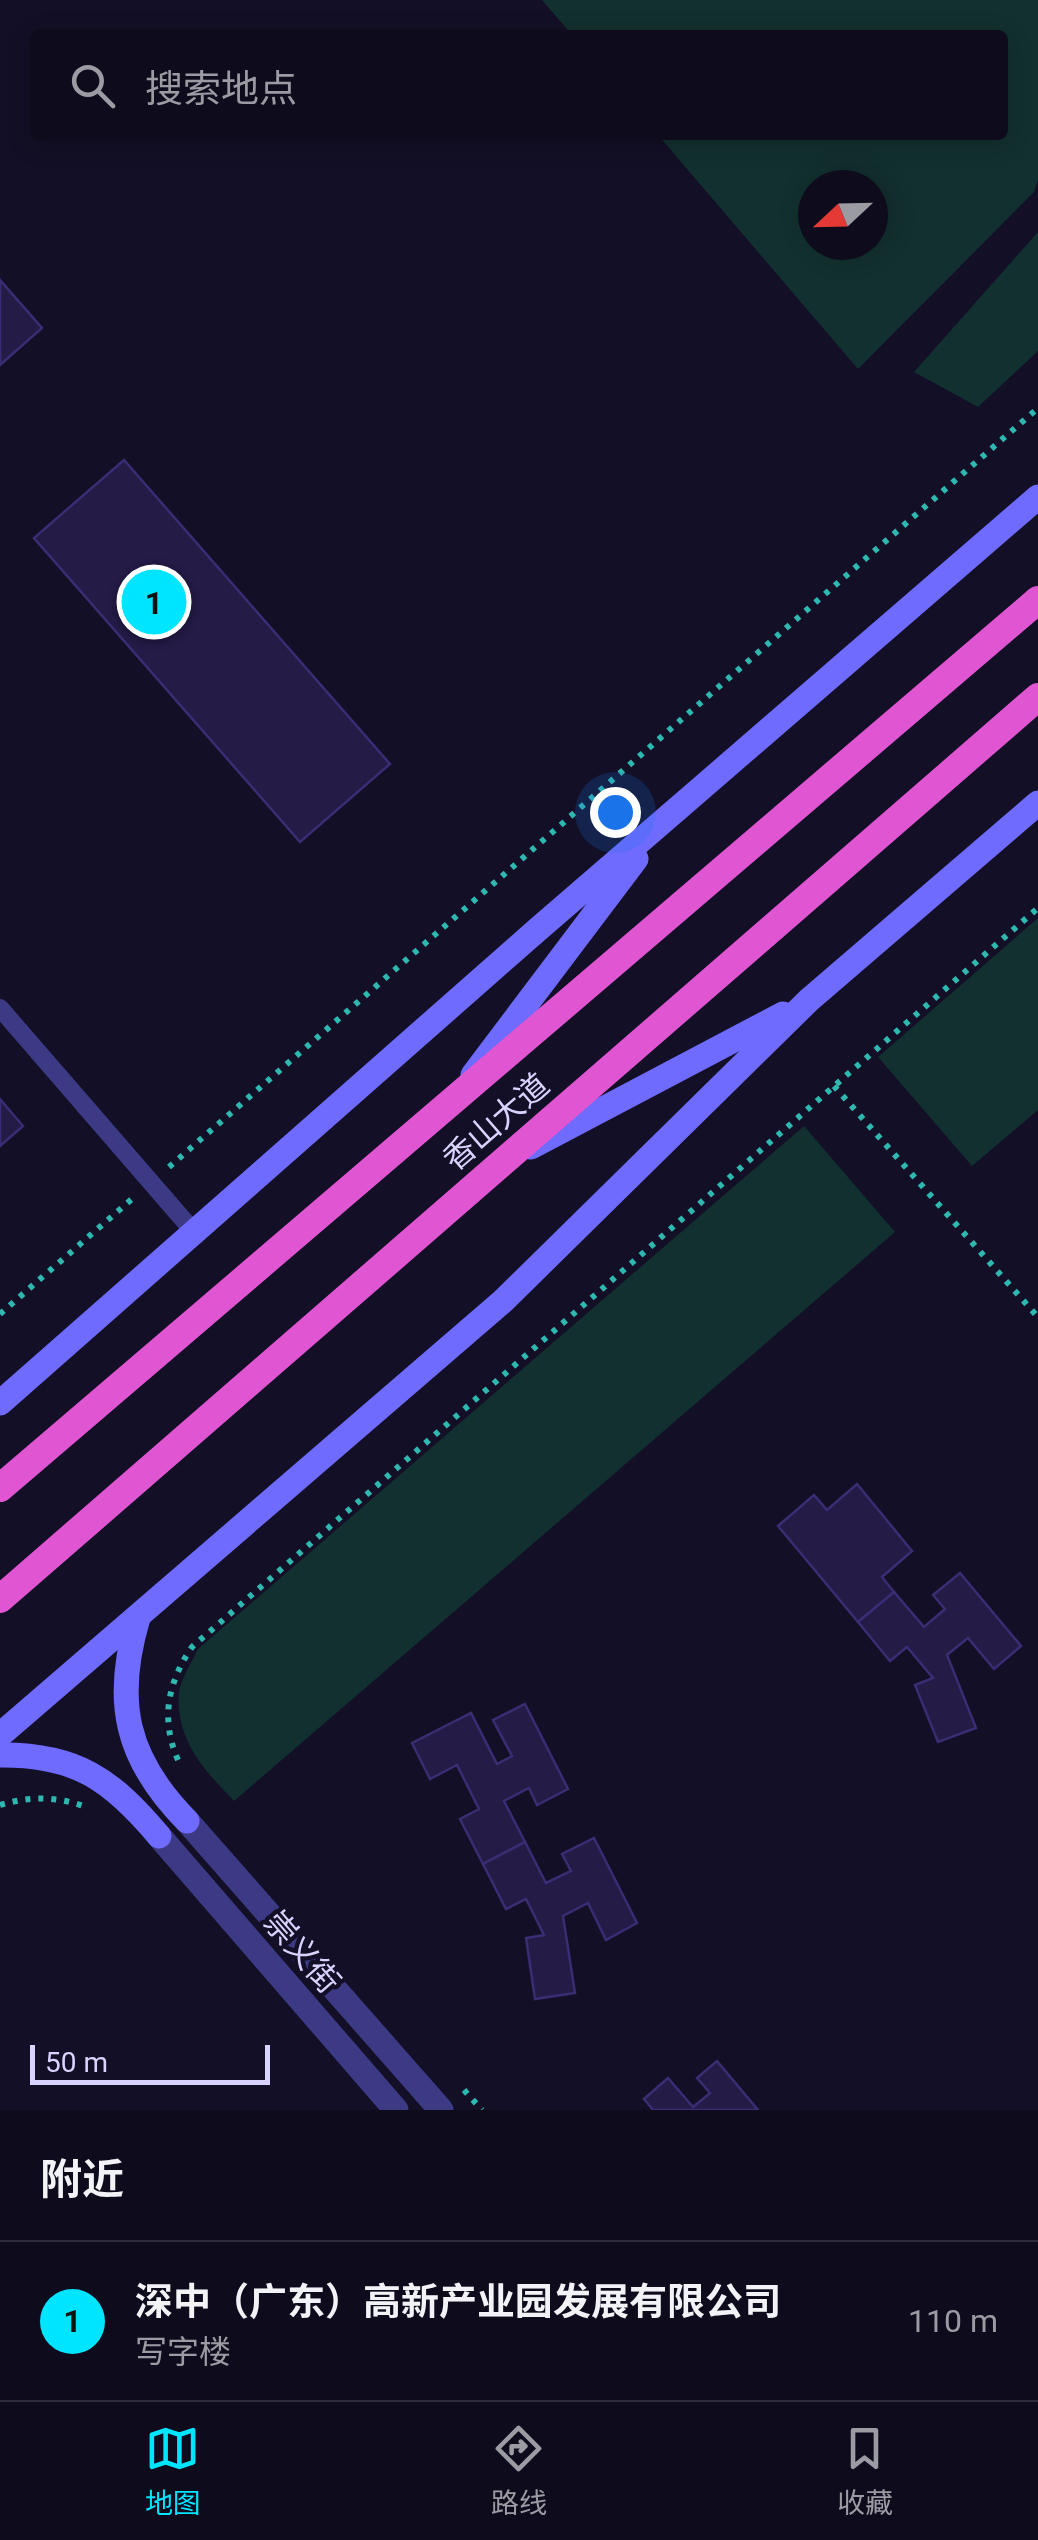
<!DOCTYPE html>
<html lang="zh">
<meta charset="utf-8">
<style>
body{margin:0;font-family:Roboto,"Noto Sans SC",sans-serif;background:#1c1929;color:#f1f3f6}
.compass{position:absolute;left:798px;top:170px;width:90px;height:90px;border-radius:50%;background:#0e0b1c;box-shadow:0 5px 25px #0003;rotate:248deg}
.scale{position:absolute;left:30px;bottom:25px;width:240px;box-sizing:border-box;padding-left:10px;border:5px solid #d9d4ff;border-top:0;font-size:28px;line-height:35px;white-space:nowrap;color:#d9d4ff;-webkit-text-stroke:8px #130f26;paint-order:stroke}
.you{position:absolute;left:615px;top:812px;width:35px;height:35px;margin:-25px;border:8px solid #fff;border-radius:50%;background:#1a73e8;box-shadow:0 0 0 15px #1a73e833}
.badge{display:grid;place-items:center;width:65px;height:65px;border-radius:50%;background:#00e5ff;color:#111;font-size:32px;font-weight:700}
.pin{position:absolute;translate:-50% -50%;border:5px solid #fff;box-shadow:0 2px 10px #0006}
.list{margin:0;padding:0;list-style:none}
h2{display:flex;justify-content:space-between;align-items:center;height:130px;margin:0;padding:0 40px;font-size:42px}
h2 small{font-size:32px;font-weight:400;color:#9b9ba3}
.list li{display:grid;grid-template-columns:65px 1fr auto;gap:30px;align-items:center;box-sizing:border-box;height:160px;padding:0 40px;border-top:2px solid #2e2b3b}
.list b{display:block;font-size:38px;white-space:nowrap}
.list p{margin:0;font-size:32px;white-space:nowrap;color:#9b9ba3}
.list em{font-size:32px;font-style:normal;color:#9b9ba3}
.icon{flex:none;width:55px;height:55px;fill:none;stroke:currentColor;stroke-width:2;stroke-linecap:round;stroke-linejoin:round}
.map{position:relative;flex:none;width:1038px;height:2110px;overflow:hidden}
.search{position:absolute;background:#0e0b1c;box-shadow:0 5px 25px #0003;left:30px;right:30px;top:30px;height:110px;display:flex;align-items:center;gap:25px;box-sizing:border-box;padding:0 35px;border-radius:10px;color:#9b9ba3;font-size:38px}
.sheet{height:290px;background:#0e0b1c}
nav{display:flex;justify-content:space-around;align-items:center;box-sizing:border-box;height:140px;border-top:2px solid #2e2b3b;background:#0e0b1c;font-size:28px;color:#9b9ba3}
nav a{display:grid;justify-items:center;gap:5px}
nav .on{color:#00e5ff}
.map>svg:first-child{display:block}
</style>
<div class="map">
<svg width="1038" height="2110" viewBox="0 0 1038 2110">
<rect width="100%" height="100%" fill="#130f26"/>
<g fill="#12302f" fill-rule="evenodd">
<path d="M542,0H1038V180L1034,192L858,369L658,135H1003V35H572ZM873,185V245H813V185Z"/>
<path d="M1038,232V351L978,407L914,372Z"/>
<path d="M1038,918V1110L972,1166L878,1057Z"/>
<path d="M804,1126L895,1232L234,1801C204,1770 175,1739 179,1692C181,1678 192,1662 198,1649Z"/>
</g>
<g fill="#241b47" stroke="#3b2d73" stroke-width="2.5">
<path d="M0,280L42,328L0,365Z"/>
<path d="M124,460L390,764L300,842L34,538Z"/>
<path d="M0,1099L23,1126L0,1146Z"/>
<path d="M857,1484L912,1551L882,1577L894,1592L858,1622L778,1526L814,1495L827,1510Z"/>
<path d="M960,1573L1021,1646L994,1669L968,1638L947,1655L976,1728L938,1742L915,1685L933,1678L907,1647L890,1661L858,1622L894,1592L924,1627L945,1609L933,1595Z"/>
<path d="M525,1704L568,1789L537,1805L529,1788L504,1801L525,1842L483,1864L460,1819L479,1809L457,1765L430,1779L412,1743L471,1713L497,1764L512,1756L493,1720Z"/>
<path d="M594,1838L637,1923L606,1940L588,1903L563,1916L575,1993L535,1999L526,1938L544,1935L526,1899L506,1909L483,1864L525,1842L546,1883L571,1871L562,1854Z"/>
<path d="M717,2061L758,2110H653L644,2099L668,2078L693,2107L710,2093L697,2078Z"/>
</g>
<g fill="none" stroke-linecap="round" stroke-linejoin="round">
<g stroke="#2fb8b0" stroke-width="6" stroke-dasharray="5 8" stroke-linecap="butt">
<path d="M834,1086L1037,1316"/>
<path d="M169,1167L1038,408"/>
<path d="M0,1314L133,1198"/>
<path d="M178,1760C160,1719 168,1682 192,1647L1038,908"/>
<path d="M0,1805C30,1796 56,1796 86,1807"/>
<path d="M464,2090L482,2110"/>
</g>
<path stroke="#3d3a85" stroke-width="18" d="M0,1008L194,1232"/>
<g stroke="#3d3a85" stroke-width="25">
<path d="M187,1821L441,2110"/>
<path d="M159,1836L396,2110"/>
</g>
<g stroke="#6f6bff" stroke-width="25">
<path d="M473,1075L636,859"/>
<path d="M531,1147L783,1014"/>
<path d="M0,1403L536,931L1038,497"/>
<path d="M138,1618C113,1702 126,1759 187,1821"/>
<path d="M0,1735L503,1301L809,1000L1038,803"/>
<path d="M0,1755C76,1754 112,1780 159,1836"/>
</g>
<g stroke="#e055d1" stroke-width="28">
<path d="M0,1488L1038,600"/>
<path d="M0,1599L1038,697"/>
</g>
</g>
<g text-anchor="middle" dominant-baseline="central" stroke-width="9" stroke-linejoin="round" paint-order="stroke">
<g font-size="32" fill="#d9d4ff" stroke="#130f26">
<text transform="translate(496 1122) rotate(-41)">香山大道</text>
<text transform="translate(302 1952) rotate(49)">崇义街</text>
</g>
</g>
</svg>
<svg class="compass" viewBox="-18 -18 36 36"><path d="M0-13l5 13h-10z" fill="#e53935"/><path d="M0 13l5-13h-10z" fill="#9b9ba3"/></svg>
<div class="scale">50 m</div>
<div class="you"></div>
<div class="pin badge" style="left:154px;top:602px">1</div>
<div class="search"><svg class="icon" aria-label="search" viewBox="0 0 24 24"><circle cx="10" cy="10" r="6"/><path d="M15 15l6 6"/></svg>搜索地点</div>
</div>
<section class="sheet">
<h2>附近<small></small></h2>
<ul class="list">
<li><span class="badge">1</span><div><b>深中（广东）高新产业园发展有限公司</b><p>写字楼</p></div><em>110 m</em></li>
</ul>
</section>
<nav>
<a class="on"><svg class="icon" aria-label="map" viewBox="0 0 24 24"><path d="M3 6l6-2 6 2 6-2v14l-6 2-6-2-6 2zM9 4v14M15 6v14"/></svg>地图</a>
<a><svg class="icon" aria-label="directions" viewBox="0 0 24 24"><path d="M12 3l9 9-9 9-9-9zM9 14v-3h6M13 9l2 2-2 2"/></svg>路线</a>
<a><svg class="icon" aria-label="saved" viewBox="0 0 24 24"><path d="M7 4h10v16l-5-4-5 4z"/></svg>收藏</a>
</nav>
